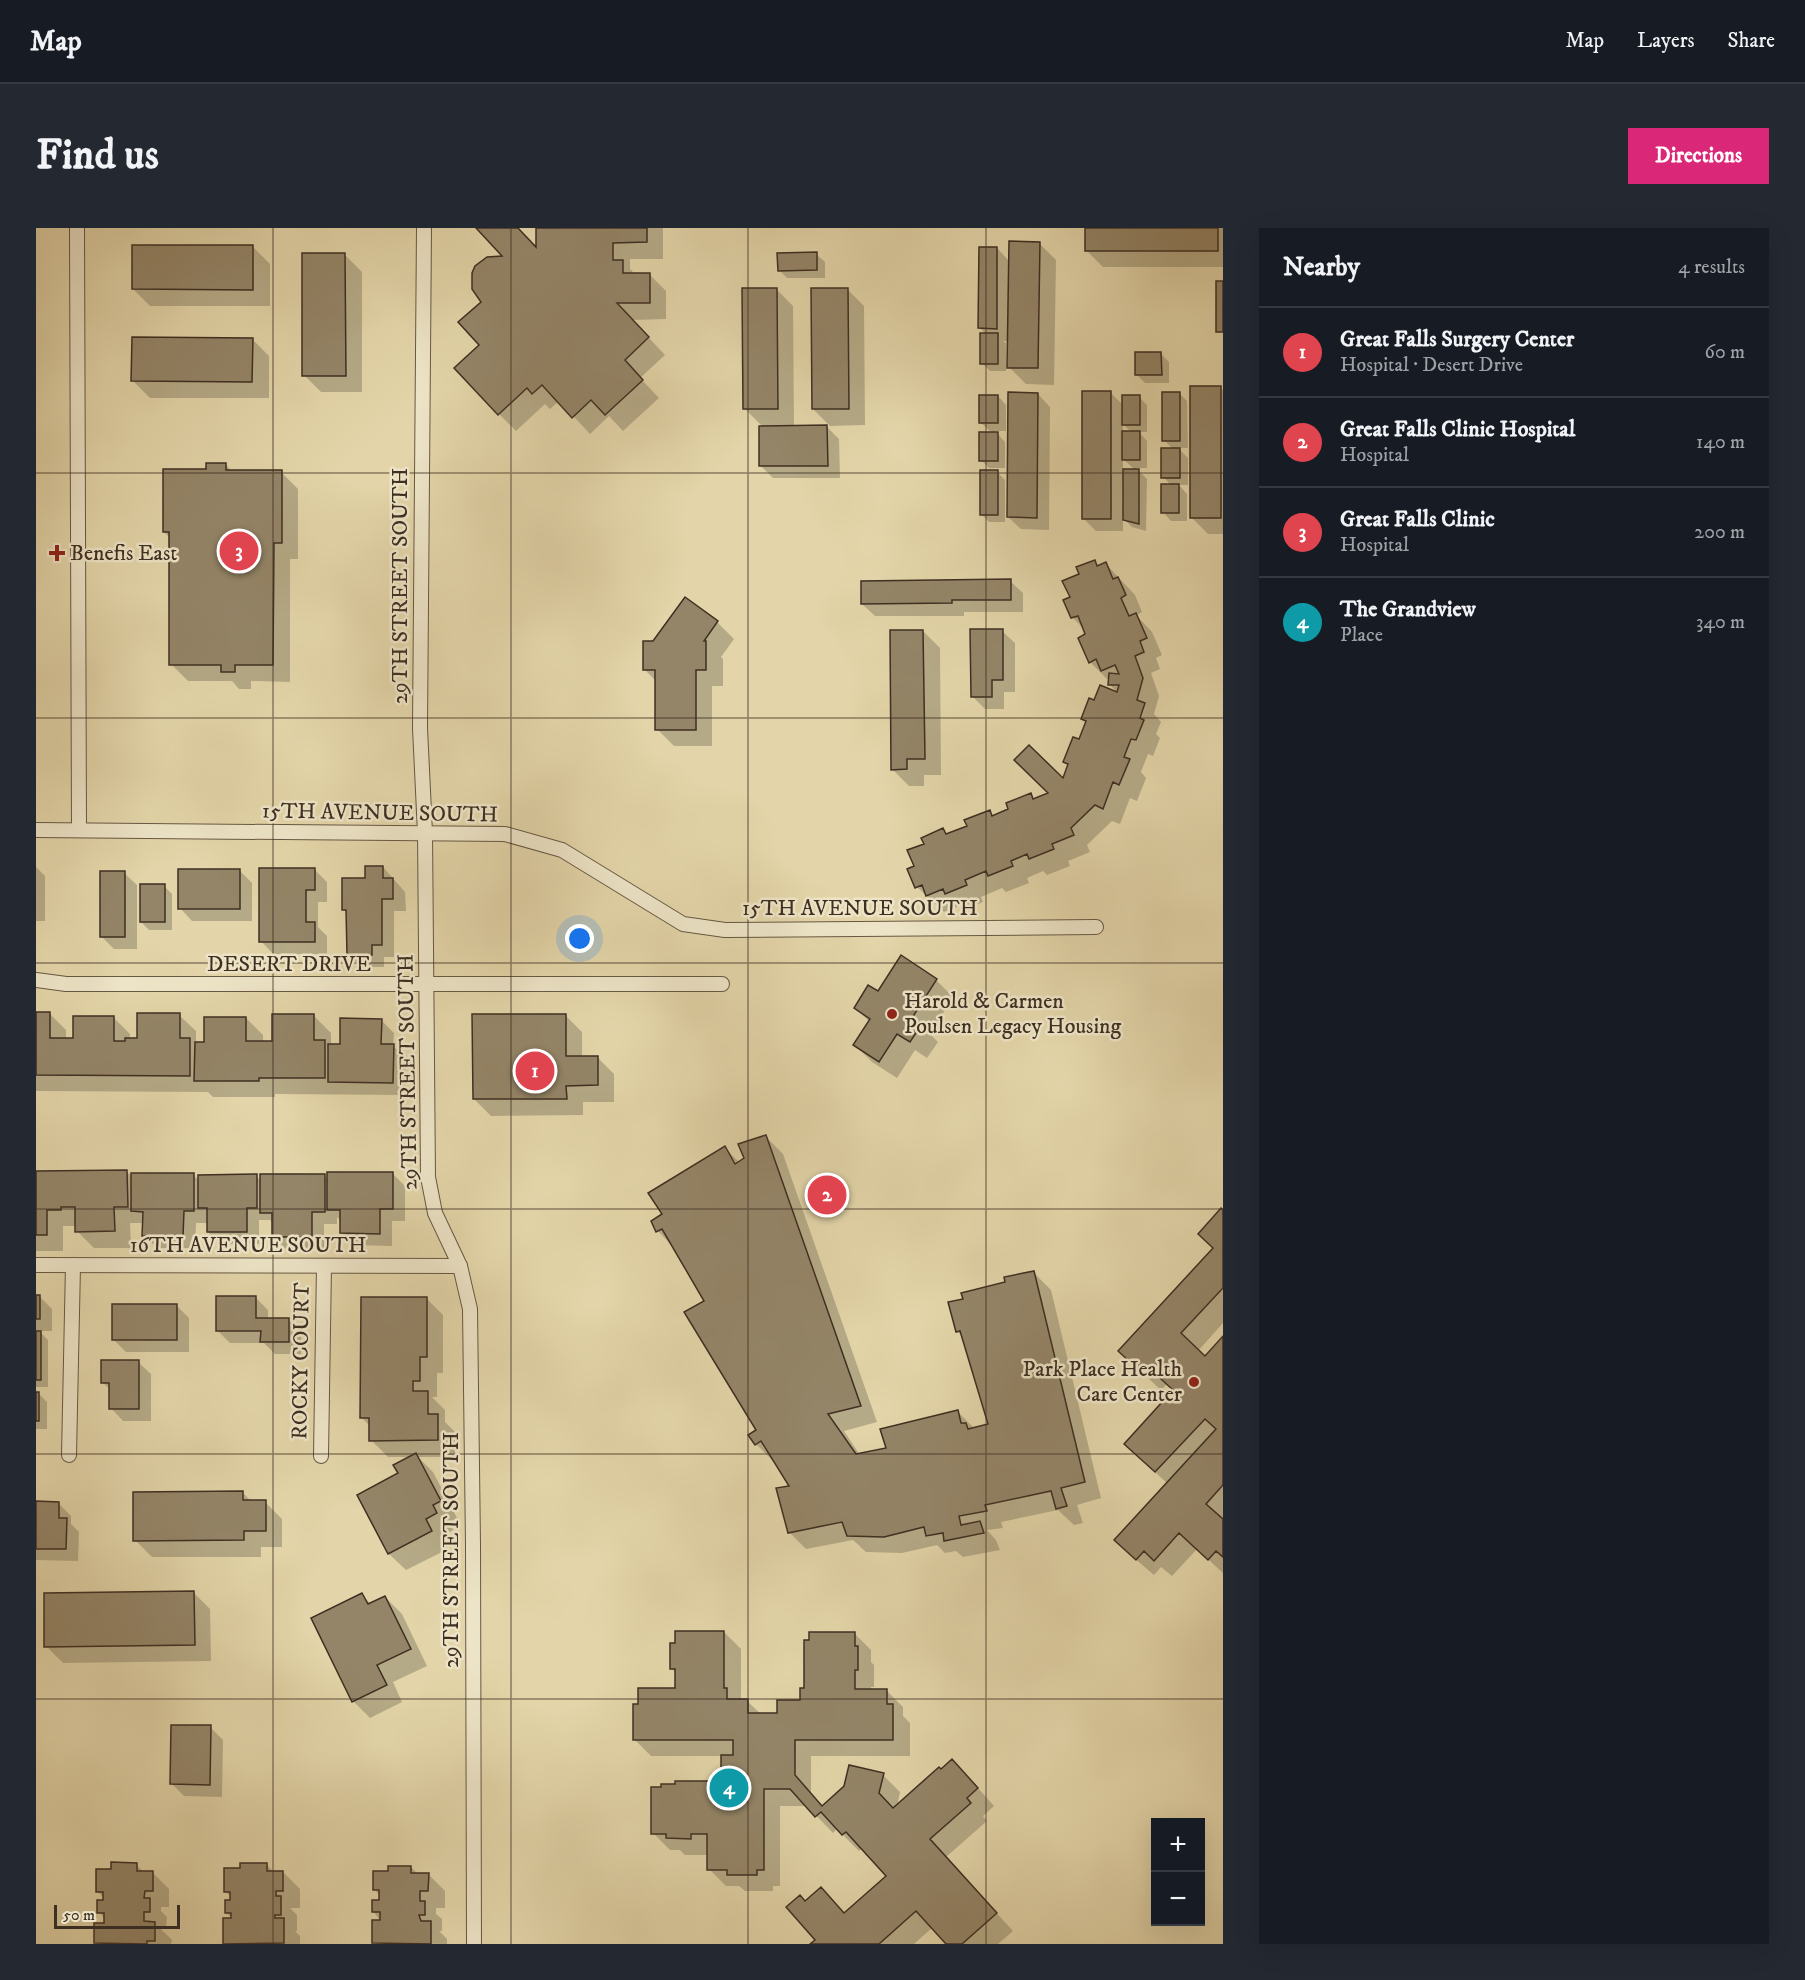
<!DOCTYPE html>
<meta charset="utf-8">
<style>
body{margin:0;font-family:"IM FELL DW Pica",serif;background:#242831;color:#f1f3f6}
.controls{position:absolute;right:18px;bottom:18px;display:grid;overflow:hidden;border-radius:0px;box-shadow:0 6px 24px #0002}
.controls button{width:54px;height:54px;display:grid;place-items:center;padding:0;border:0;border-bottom:2px solid #363941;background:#171b24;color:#f1f3f6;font:30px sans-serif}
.scale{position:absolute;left:18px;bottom:15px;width:126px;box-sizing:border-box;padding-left:6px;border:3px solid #3e2f22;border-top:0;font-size:16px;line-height:21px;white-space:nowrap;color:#3e2f22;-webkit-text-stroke:4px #ede4c7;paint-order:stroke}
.you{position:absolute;left:544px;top:711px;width:21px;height:21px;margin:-15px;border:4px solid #fff;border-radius:50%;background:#1a73e8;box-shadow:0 0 0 9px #1a73e833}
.badge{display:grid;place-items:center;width:39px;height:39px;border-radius:50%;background:#db2777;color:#fff;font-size:20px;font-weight:700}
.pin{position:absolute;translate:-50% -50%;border:3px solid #fff;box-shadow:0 2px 6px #0006}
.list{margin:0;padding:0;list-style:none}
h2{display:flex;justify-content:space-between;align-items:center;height:78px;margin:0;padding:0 24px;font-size:26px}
h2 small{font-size:20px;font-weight:400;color:#9ea1a6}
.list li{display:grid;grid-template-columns:39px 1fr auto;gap:18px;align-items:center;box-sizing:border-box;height:90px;padding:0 24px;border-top:2px solid #363941}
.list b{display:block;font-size:22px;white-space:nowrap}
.list p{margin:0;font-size:20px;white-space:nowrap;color:#9ea1a6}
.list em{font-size:20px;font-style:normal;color:#9ea1a6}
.map{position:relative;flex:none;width:1187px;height:1716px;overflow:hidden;border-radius:0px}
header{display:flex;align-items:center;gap:36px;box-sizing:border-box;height:84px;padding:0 30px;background:#171b24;border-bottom:2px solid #363941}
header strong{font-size:28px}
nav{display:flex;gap:33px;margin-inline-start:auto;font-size:21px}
.intro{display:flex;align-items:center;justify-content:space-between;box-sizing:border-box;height:144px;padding:0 36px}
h1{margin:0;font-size:42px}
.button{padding:15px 27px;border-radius:0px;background:#db2777;color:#fff;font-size:21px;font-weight:700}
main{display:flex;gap:36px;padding:0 36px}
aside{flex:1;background:#171b24;border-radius:0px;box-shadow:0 6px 24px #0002}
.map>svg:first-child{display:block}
</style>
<header>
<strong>Map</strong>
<nav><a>Map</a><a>Layers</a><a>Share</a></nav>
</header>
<div class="intro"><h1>Find us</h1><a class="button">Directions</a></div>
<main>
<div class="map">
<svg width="1187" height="1716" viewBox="0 0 1187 1716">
<rect width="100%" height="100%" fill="#e3d5a9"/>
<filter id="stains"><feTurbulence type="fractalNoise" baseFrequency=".00333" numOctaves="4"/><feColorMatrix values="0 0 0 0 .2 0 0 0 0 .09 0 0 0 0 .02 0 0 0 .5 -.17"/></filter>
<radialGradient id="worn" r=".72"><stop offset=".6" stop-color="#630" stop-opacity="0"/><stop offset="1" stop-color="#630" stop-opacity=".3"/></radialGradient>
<g fill="#0003" fill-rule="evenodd">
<path d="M442,0H481L501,22V0H627V31H594V41L599,46H613L630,63V91L596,92L629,127L604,150L623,170L587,203L573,188L554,206L523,173L514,181L509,176L480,203L463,186L447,74L469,30Z"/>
<path d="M1050,0H1187V39H1067L1050,22Z"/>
<path d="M1003,15L1020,32L1018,157L990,156L972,138L973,113H967L970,115V143H954L946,135L951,107L944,100L961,20L974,34Z"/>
<path d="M217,19L234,36V78H114L97,61Z"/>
<path d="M780,26L789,34V50H751L743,42Z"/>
<path d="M309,27L326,44V164H285L268,147Z"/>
<path d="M740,61L757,78L758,199H791L803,211L804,250H737L725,238L727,199L709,181Z"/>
<path d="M811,61L828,78L829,197L794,198L777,181Z"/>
<path d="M216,111L233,128V170H114L97,153Z"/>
<path d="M1125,126L1133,134V155H1109L1101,147Z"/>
<path d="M1184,160L1187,162V306H1172L1155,289Z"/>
<path d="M1074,164L1087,177L1103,169L1111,177V204H1103L1111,213V240H1100L1111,251L1110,303L1096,299L1087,290V303H1060L1047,290ZM1087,196L1095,204H1087ZM1087,231L1099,242H1087Z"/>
<path d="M1143,165L1151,173L1152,220H1142L1152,230V257H1143L1151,266V293H1135L1127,284L1135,257L1127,249L1138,222L1128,212Z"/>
<path d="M1002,166L1014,179L1013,302L985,301L972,289Z"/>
<path d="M962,168L970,177V203H959L969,214V240H953L945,232L956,205L945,195Z"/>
<path d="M190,237L196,243L245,244L262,261V331H254V454L215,453V461H203L196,453H152L135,436V311L128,304L171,243Z"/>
<path d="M961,244L969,252V294H953L945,286Z"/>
<path d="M1058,333L1064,339L1070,336L1099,367L1106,384L1101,387L1102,389L1116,404L1126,427L1120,430L1124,441L1115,445L1123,468L1118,486L1125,494L1120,506L1124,510L1117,528L1112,526L1105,544L1110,550L1101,573L1094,570L1084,596L1076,593L1051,617L1054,624L1032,633L1034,638L1011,647L1007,643L991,650L993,655L970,664L966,660L945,669L947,674L927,682L923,678L908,684L881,659L880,639L890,616L907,602L912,607L933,599L953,584L958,588L974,582L994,567L999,572L1014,565L1027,553L1033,539L1029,534L1044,513L1051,494L1047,490L1059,474L1084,467L1073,456L1074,449L1071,451L1054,434L1051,407L1049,402L1037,390L1029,373L1036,370L1045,347Z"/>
<path d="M974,353L987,365V384H928V388H839L826,376Z"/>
<path d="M650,371L681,394L698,411L685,429L687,431V458H676V518H638L621,501V454L608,441L617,414Z"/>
<path d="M887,403L904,420L905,547H888V558H873L856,541Z"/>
<path d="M966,403L979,415V464H968V481H949L936,468Z"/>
<path d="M0,639L9,648V693H0Z"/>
<path d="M347,639L369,664L370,683H358V729H348V739H325L312,726V685L307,681L331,651Z"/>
<path d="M278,641L291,654V674H282V699L291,708V726H237L225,713Z"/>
<path d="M203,642L216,655V693H156L144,680Z"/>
<path d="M88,645L101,657V721H78L65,708Z"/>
<path d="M128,658L136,666V702H113L105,694Z"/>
<path d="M865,729L900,752L917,769L894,806L902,814L891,830L879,822L861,850L836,834L819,817L834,794L819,780L842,765Z"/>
<path d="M0,785H13L30,802V812H38L77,789L94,806V812H103L143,787L160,803V816H170L210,790L227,807V815H238L278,788L295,805V817H306L345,792L358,805L357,818L370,830L369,867L239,866V869H177L172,864L0,863Z"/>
<path d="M529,787L546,804V829H561L578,846V874H547V887L455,888L438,871Z"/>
<path d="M730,909L747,926L841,1194L808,1203L824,1227L852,1222L921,1183L939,1201L954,1197L928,1110L921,1103L928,1072L998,1045L1015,1062L1065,1270L1041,1277L1047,1295L1038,1297L1022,1282L965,1294L967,1300L951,1302L960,1312L964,1322L927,1329L920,1323L909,1325L901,1317L866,1325L830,1324L817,1312L770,1321L753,1304L755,1259L738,1232L737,1233L720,1216L722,1203L670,1074L638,1020L622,1003L628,987L689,920L704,935Z"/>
<path d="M90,943L97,950L157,947L164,953L220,948L226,954L288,948L293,952L356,945L369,958V993H356V1018L318,1017L306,1005V994L301,989V996H288V1021H250L238,1009V996L234,992H223V1016H185L172,1004V995H160L159,1020H121L108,1007V995H94L95,1020H58L41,1003V998H27V1023H0V945Z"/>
<path d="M1187,984V1095L1162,1123L1169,1130L1187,1111V1345L1161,1321L1136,1348L1125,1339L1118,1347L1097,1329L1132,1256L1107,1233L1139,1163L1131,1156L1125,1162L1101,1140L1178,1021Z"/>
<path d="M0,1068H3L16,1081V1103H3L12,1112V1159H0Z"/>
<path d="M220,1070L232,1082V1091L252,1092L265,1104V1126H239L228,1115H194L181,1102Z"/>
<path d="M390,1070L407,1087V1145H401V1169H396L409,1182V1194L419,1204V1229H382L397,1244L421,1290L413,1294L417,1302L406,1308L412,1321L370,1342L353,1326L323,1267L364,1246L376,1229H352L335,1212V1199L325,1189Z"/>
<path d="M140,1077L153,1090V1124H90L77,1111Z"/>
<path d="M102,1134L115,1146V1193H87L75,1180V1162L66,1154Z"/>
<path d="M0,1166H3L11,1174V1201H0Z"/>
<path d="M207,1265L216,1274H229L246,1291V1319H225V1329H116L99,1312Z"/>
<path d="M0,1275H22L35,1288V1296L43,1304L42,1333L0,1332Z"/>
<path d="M157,1364L174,1381L175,1433L27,1435L10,1418Z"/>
<path d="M326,1367L335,1376L349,1369L366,1386L391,1438L357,1454L366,1474L334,1490L317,1473Z"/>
<path d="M688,1404L705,1421V1473H711L725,1486H742L766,1473L769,1462L818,1405L835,1422V1434L838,1437V1459H835V1462H850L867,1479V1488L874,1495V1528H775V1565L787,1579L847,1547L864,1564L861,1579L933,1550L958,1578L947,1588L951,1593L910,1629L977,1703L962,1716H912L897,1699L878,1716H776L781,1712L770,1675L809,1686L852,1648L826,1620L823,1623L801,1601L797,1605L771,1578H744V1658H737V1663H709L703,1658H690L673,1641V1627H649L644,1622H634L617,1605L686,1555V1528H615L598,1511L640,1462V1445L635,1440Z"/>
<path d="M174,1499L187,1512L186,1569L148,1568L135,1555Z"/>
<path d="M230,1636L238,1644H247L264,1661V1680H254L261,1687V1703H259L264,1708V1716H189L197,1691L190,1685L196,1670L189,1663L206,1641Z"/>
<path d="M100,1637L108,1644H116L133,1661V1679H125V1683L131,1689L130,1700H124L136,1712L135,1716H61L59,1714L69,1696V1691L63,1684L68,1670L61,1663L76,1643Z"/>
<path d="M375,1639L382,1646H392L409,1663V1680H400V1686L406,1691V1703H403L411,1711V1716L337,1715L345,1694L337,1683L344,1673V1668L339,1662L353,1645Z"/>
</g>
<g fill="#948568" stroke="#3e2f22" stroke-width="1.5">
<path d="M440,0H482L500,19V0H611V14L577,15V32H587V45H614V75H581L613,109L589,132L607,152L569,187L555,172L536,190L506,157L496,166L491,160L462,187L418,140L443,117L422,94L445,74L436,61V45L439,38L451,29L466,28Z"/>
<rect x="1049" y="0" width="133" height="23"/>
<path d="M973,13L1004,14L1002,140H971Z"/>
<path d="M96,17H217V62L96,61Z"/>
<path d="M943,19H961V101L942,100Z"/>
<path d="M781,24V42L742,43L741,25Z"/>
<path d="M266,25H309L310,148H266Z"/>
<rect x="1180" y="53" width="7" height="51"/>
<path d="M706,60H741L742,181H707Z"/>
<path d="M775,60H812L813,181H776Z"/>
<rect x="944" y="105" width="18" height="31"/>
<path d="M96,109L217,110L216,154L95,153Z"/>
<path d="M1099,124H1125L1126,147H1099Z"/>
<rect x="1154" y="158" width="31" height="132"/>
<rect x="1046" y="163" width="29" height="128"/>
<path d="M972,164L1002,165L1001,290L971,289Z"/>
<rect x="1126" y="164" width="18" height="49"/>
<rect x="943" y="167" width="19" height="28"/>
<rect x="1086" y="167" width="18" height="30"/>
<path d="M791,197L792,238H723V198Z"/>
<rect x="1086" y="203" width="18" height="29"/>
<rect x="943" y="204" width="19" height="29"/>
<rect x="1125" y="220" width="19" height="30"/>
<path d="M170,235H190V242H246V315H238L237,437H199V444H185V437H133V304H127V241H170Z"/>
<path d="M1087,241H1103V296L1087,292Z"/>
<rect x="944" y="242" width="18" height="45"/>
<rect x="1125" y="256" width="18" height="29"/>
<path d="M1059,332L1061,338L1070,334L1077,351L1082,349L1090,367L1085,370L1093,388L1100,385L1111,410L1104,413L1108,424L1099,428L1107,450L1101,472L1109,475L1104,490L1108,492L1100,512L1095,511L1088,529L1094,531L1083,557L1077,554L1067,581L1059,577L1035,600L1038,607L1016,616L1018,621L993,631L991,626L975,633L977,638L952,648L950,643L929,652L931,657L909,666L907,661L890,668L886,657L879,660L871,641L878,638L871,622L888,616L885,610L907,600L910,606L931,598L928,592L954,582L956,588L972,581L970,575L995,565L997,571L1012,565L978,532L993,517L1027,550L1032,536L1027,534L1037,509L1043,511L1050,493L1045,491L1053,470L1058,472L1064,457L1081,464L1083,457H1072L1073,445L1083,446L1079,437L1065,443L1060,431L1053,435L1042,410L1049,406L1042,388L1035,390L1027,372L1034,369L1026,353L1043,346L1040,339Z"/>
<path d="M975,351V372H916V375L825,376V353Z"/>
<path d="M649,369L682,393L668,413H670V442H660V502H619V442H607V413H617Z"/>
<path d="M934,401H967V452H956V469H935Z"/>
<path d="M854,402H887L889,531H871V541L855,542Z"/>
<path d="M329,638H347V650H357V671H346V717H336V727H311L310,682H306V650H329Z"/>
<path d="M223,640H279V662H270V694H279V714H223Z"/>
<rect x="142" y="641" width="62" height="40"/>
<rect x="64" y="643" width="25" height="66"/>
<rect x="104" y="656" width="25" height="38"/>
<path d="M865,727L901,751L876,790L886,796L874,814L861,806L843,834L817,817L834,791L818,780L832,757L842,763Z"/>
<path d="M0,784H14V810H37V788H78V813H89V810H101V785H144V810H154V848L0,847Z"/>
<path d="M236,786H278V812H289V850H223V853H158L159,814H168V789H210V813H236Z"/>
<path d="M436,786H530V828H562V857L530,858L531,871H437Z"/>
<path d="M304,790L346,791L345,816H358L357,855L292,854V816H304Z"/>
<path d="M730,907L825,1178L792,1186L820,1226L850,1220L844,1201L922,1182L925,1195H930L932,1201L952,1196L924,1103L920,1104L912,1074L927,1071L925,1065L969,1054L968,1049L998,1043L1049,1254L1025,1260L1031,1278L1020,1281L1015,1263L949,1277L951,1283L923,1288L925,1297L944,1293L948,1305L908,1313L907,1305L890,1308L888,1299L848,1309L811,1308L806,1294L752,1305L740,1260L753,1258L725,1213L719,1217L712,1207L720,1202L648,1084L668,1073L626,1001L620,1004L615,993L626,986L612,965L689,918L699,936L708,930L702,916Z"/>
<path d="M91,942L92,979H78L79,1003L39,1004V979H25V982H11V1007H0V943Z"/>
<path d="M291,944H357V981H344V1006L304,1005V982H291Z"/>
<path d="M95,945H158V983H148L147,1008H106L107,984L95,983Z"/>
<path d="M221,946V980H211V1004H171V980H162V947Z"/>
<path d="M224,946H289V984H276V1009H236V985H224Z"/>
<path d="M1185,980L1187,982V1060L1145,1105L1169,1128L1187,1108V1257L1170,1276L1187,1291V1329L1180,1323L1172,1332L1143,1305L1118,1333L1108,1323L1100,1332L1078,1312L1180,1201L1169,1191L1119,1244L1088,1216L1137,1162L1113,1140L1107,1146L1082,1123L1177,1020L1162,1006Z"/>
<rect x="0" y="1067" width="4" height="24"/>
<path d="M180,1068H220V1090H253V1114H224L225,1103H180Z"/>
<path d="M325,1069H391V1129H384V1153H377V1163H392V1186H402V1212L333,1213V1190H324Z"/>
<rect x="76" y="1076" width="65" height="36"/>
<rect x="0" y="1103" width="5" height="49"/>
<path d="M65,1132H103V1181H73V1155H65Z"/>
<rect x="0" y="1164" width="3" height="29"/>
<path d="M380,1225L405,1273L397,1277L401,1285L390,1291L396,1303L352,1326L321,1267L362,1245L357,1237Z"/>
<path d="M207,1263V1272H230V1303H208V1312L97,1313V1264Z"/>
<path d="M0,1273L23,1274V1290H31L30,1321H0Z"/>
<path d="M158,1363L159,1417L8,1419V1365Z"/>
<path d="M326,1365L332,1376L349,1368L375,1421L341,1437L351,1457L316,1474L275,1390Z"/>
<path d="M639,1403H688V1460H691V1471H712V1485H741V1472H764V1460H768V1412H773V1404H819V1418H822V1442H819V1461H851V1476H857V1512H759V1547L786,1578L808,1558L813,1537L848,1545L843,1565L857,1580L903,1539L905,1541L916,1531L942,1560L931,1570L935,1575L894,1611L961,1685L926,1716H910L880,1683L843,1716H774L779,1712L750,1679L764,1667L769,1673L785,1659L808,1685L850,1648L810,1604L806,1607L785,1584L779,1589L754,1561H728V1642H721V1647H691V1642H671V1606H655V1611L630,1610V1606H615V1559H625V1556H639V1553H685V1527H697V1512H597V1476H602V1460H639V1441H634V1415H639Z"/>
<path d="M135,1497H175L174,1557L134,1556Z"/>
<path d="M75,1634L101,1635V1643H117V1663H109L108,1670H114V1684H108V1693L119,1694V1713H111V1716L58,1715V1695H68V1685H61V1672H67V1664H60V1641H75Z"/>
<path d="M204,1635H231V1643H247V1663H240V1668H245V1687H239V1690H248V1715L187,1716V1690H195V1685H189V1672H194V1664H188V1640H204Z"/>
<path d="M352,1638H375V1645H393L392,1663H384V1673H389V1687H383L385,1693H395V1716L336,1715V1692H344V1684H336V1672H343V1662H337V1643H352Z"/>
</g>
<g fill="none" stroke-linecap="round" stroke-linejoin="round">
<g stroke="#675844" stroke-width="16">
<g id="minor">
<path d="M41,0L43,602"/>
<path d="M388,0L384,500L389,605L392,949L399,985L424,1038L434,1081L437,1317L438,1716"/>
<path d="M0,602L469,606L526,622L647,696L689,702L1060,699"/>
<path d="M0,752L30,756H686"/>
<path d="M0,1037L424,1038"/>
<path d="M33,1227L37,1037"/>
<path d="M285,1228L288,1038"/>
</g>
</g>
<use href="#minor" stroke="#ede4c7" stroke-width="14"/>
</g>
<path fill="none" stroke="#3e2f22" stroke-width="1.5" stroke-opacity="0.55" d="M237,0V1716M475,0V1716M712,0V1716M950,0V1716M0,245H1187M0,490H1187M0,735H1187M0,981H1187M0,1226H1187M0,1471H1187"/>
<g fill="#8f2418" stroke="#ede4c7" stroke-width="2">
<path d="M18 316h6v6h6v6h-6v6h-6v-6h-6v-6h6z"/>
<circle cx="856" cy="786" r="6"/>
<circle cx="1158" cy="1154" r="6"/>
</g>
<g text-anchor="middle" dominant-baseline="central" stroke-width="5" stroke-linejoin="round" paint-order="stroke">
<g font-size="22" fill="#3e2f22" stroke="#ede4c7" text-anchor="start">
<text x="34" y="325">Benefis East</text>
<text x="868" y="773">Harold &amp; Carmen<tspan x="868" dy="25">Poulsen Legacy Housing</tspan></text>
<text x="1146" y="1141" text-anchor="end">Park Place Health<tspan x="1146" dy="25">Care Center</tspan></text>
</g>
<g font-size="22" fill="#3e2f22" stroke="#ede4c7">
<text transform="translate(364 358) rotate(-90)">29TH STREET SOUTH</text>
<text transform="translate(344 585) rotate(1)">15TH AVENUE SOUTH</text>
<text x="824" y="680">15TH AVENUE SOUTH</text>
<text x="253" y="736">DESERT DRIVE</text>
<text transform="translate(372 844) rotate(-91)">29TH STREET SOUTH</text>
<text x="212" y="1017">16TH AVENUE SOUTH</text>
<text transform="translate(265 1133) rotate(-89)">ROCKY COURT</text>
<text transform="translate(415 1322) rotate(-90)">29TH STREET SOUTH</text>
</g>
</g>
<rect width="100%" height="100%" filter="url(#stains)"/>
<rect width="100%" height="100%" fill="url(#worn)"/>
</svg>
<div class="controls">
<button>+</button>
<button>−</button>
</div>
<div class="scale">50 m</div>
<div class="you"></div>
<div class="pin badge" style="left:499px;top:843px;background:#e0444e">1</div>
<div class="pin badge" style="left:791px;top:967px;background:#e0444e">2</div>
<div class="pin badge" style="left:203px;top:323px;background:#e0444e">3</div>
<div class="pin badge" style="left:693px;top:1560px;background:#0f9aa8">4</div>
</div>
<aside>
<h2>Nearby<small>4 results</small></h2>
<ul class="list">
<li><span class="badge" style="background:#e0444e">1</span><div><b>Great Falls Surgery Center</b><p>Hospital · Desert Drive</p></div><em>60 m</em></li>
<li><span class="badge" style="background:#e0444e">2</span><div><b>Great Falls Clinic Hospital</b><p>Hospital</p></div><em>140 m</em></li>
<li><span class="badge" style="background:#e0444e">3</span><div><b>Great Falls Clinic</b><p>Hospital</p></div><em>200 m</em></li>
<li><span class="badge" style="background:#0f9aa8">4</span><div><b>The Grandview</b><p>Place</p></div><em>340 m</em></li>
</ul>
</aside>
</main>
